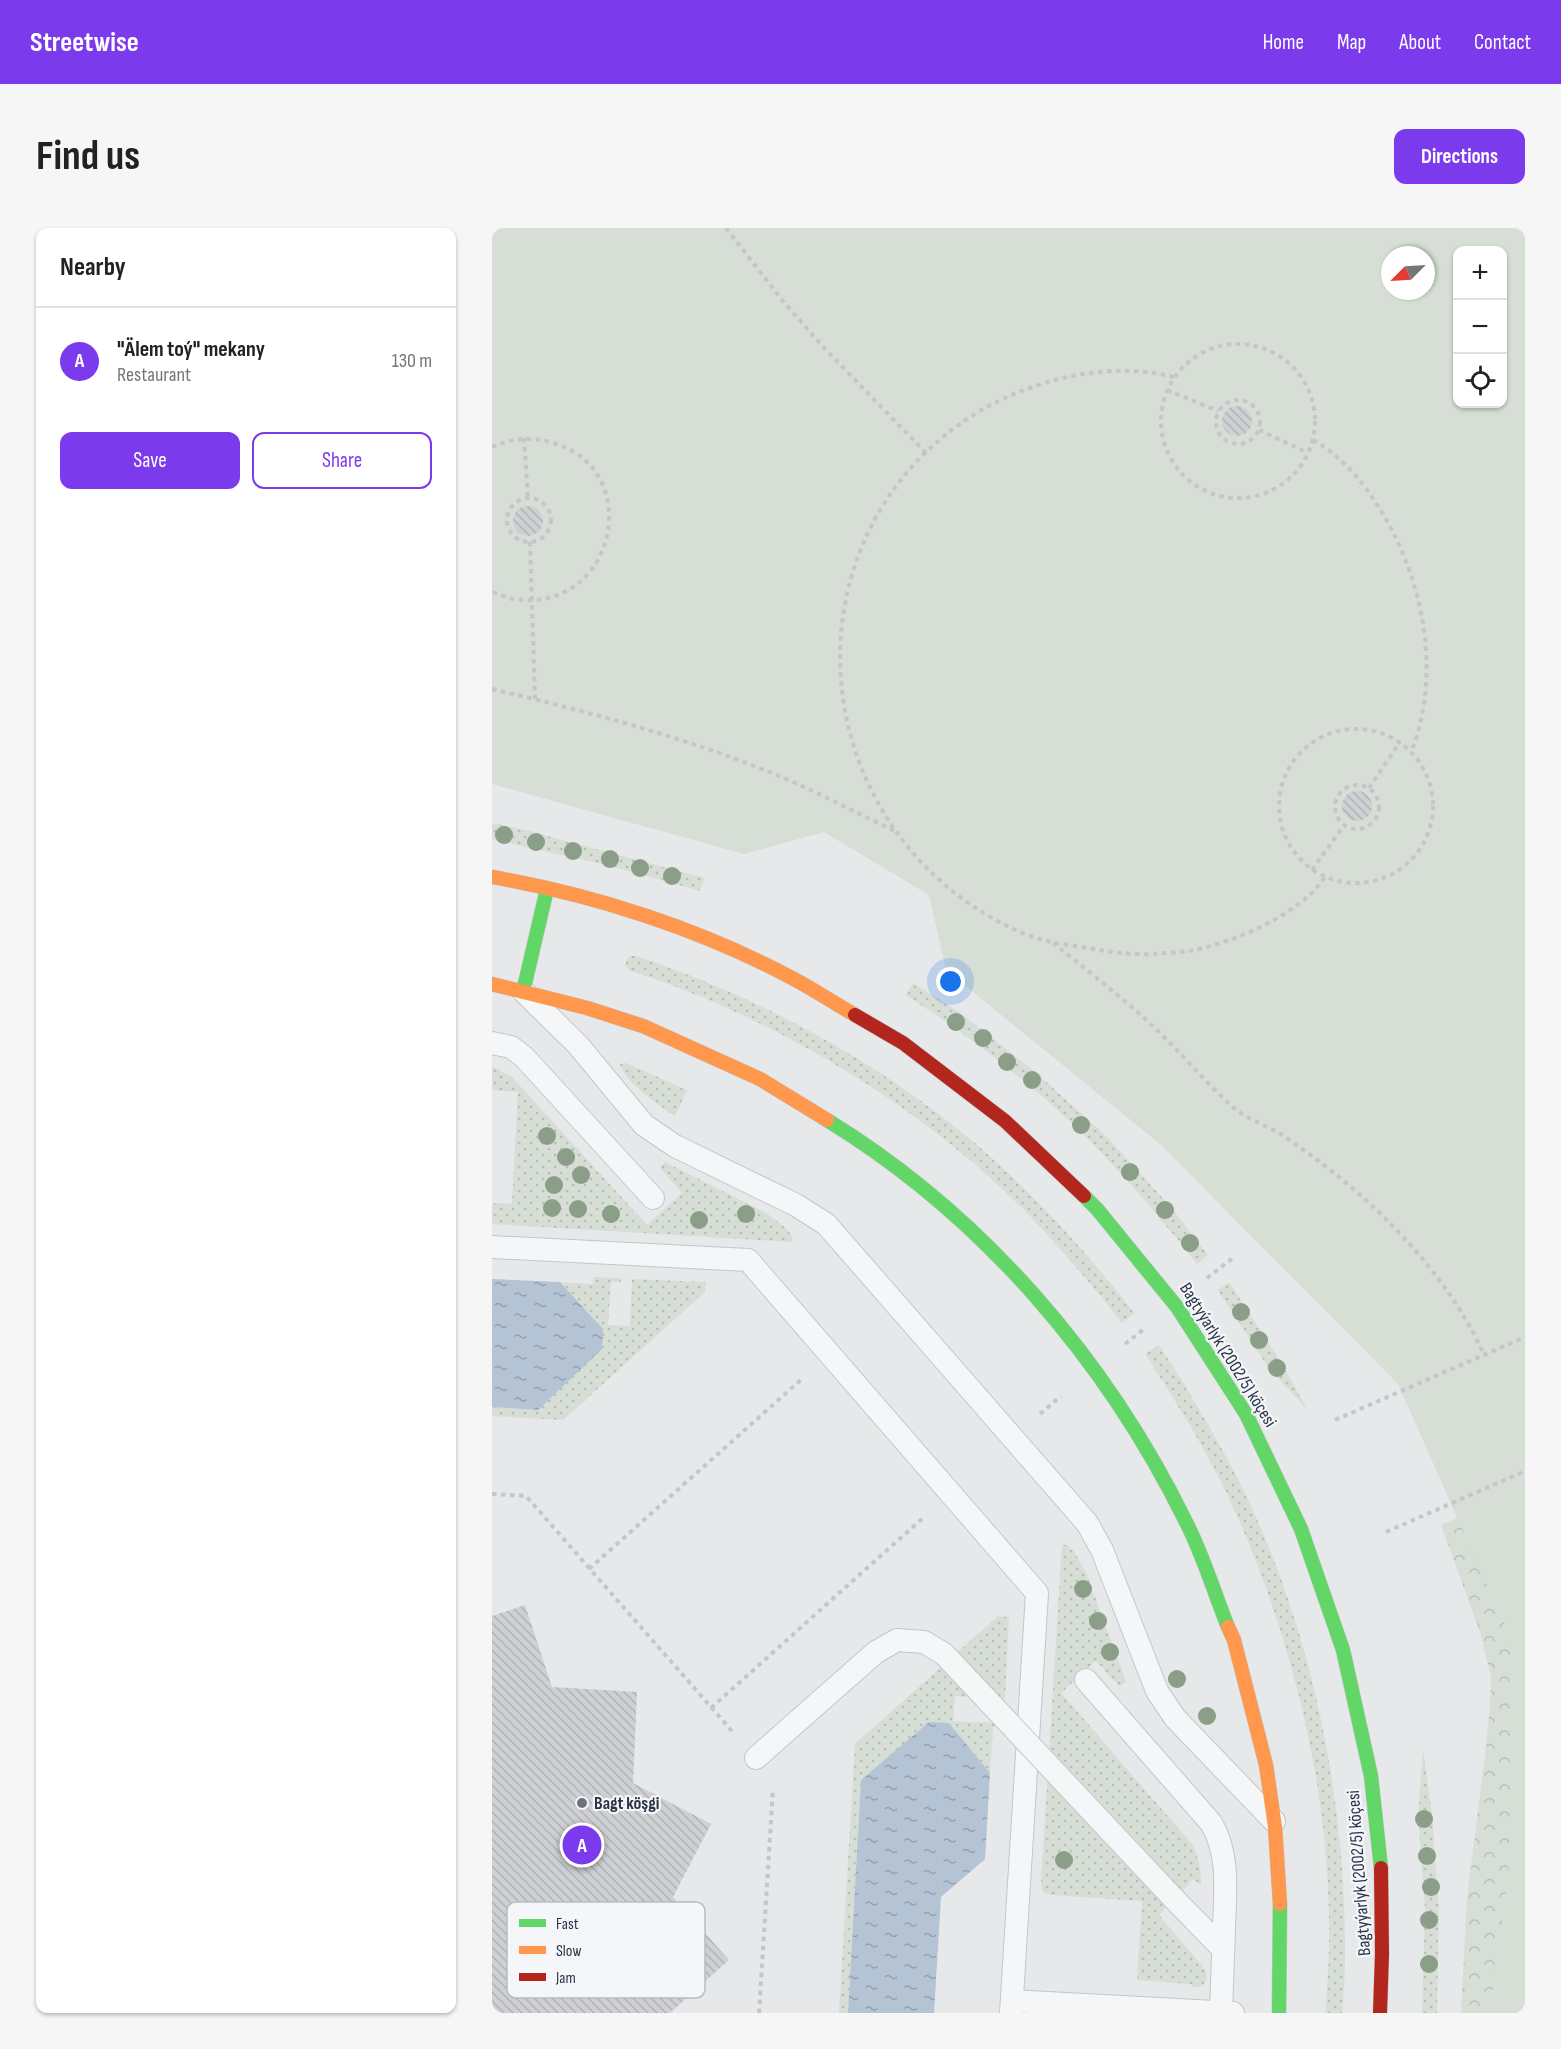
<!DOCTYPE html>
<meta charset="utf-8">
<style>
body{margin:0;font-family:"Sofia Sans Condensed",sans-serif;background:#f6f6f6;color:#222}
.controls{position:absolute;right:18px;top:18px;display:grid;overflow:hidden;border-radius:12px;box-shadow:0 2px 4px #0004}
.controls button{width:54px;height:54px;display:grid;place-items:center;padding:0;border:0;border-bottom:2px solid #e0e0e0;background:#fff;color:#222;font:30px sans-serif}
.compass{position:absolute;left:889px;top:18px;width:54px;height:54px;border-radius:50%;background:#fff;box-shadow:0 2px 4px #0004;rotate:246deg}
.you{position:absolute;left:459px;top:754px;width:21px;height:21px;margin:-15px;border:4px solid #fff;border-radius:50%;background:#1a73e8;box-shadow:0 0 0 9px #1a73e833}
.badge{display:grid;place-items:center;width:39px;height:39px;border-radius:50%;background:#7c3aed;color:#fff;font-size:20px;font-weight:700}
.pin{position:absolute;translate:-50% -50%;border:3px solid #fff;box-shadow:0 2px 6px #0006}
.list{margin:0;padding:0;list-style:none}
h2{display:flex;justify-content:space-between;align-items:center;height:78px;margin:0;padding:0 24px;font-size:26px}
h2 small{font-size:20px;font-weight:400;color:#767676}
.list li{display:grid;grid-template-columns:39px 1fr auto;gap:18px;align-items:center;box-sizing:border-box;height:108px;padding:0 24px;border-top:2px solid #e0e0e0}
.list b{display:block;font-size:22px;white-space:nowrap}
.list p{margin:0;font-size:20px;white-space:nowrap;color:#767676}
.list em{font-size:20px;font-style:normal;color:#767676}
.actions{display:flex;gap:12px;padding:18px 24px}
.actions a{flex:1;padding:14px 0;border:2px solid #7c3aed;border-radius:12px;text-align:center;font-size:21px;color:#7c3aed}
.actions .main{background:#7c3aed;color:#fff}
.icon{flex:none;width:33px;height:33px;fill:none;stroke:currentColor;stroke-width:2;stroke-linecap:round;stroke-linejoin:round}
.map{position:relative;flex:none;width:1033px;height:1785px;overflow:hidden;border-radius:12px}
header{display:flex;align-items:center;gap:36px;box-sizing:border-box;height:84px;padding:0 30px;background:#7c3aed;color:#fff}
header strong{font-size:28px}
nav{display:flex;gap:33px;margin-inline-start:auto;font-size:21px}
.intro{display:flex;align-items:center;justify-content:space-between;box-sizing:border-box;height:144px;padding:0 36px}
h1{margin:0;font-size:42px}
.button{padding:15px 27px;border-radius:12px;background:#7c3aed;color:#fff;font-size:21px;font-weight:700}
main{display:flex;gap:36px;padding:0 36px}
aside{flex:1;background:#fff;border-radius:12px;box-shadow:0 2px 4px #0004}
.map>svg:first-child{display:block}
</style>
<header>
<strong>Streetwise</strong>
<nav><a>Home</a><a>Map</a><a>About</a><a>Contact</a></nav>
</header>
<div class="intro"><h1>Find us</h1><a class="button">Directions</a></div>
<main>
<aside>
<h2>Nearby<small></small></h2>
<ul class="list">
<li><span class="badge">A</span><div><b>&quot;Älem toý&quot; mekany</b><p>Restaurant</p></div><em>130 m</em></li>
</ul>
<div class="actions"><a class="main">Save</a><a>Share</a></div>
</aside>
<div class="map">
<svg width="1033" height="1785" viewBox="0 0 1033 1785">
<defs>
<pattern id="grass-dots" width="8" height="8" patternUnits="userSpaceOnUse" patternTransform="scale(1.5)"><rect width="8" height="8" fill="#d6ded6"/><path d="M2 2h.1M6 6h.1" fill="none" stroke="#b8bfb9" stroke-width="1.8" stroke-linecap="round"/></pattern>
<pattern id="forest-crowns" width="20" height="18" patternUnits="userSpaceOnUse" patternTransform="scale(1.5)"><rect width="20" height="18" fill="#d6ded6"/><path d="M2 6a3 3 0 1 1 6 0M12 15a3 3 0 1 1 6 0" fill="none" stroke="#b8bfb9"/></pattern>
<pattern id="water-ripples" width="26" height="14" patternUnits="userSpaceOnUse" patternTransform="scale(1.5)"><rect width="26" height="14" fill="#b4c4d5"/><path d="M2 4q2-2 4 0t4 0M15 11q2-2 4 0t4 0" fill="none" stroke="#93a0af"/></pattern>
<pattern id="building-back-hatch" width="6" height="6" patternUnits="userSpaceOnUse" patternTransform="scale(1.5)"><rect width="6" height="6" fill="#ced0d3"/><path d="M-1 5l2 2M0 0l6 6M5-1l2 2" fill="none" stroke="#b1b3b6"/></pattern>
</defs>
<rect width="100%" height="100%" fill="#e6e8ea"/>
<g fill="url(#grass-dots)">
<path d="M0,595L29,601L213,650L208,663L118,638L0,611Z"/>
<path d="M138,728H144C267,769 385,832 484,916C543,967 595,1024 642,1085L630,1095C601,1058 570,1022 538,988C432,879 284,790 139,743L134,739V733Z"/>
<path d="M421,755L467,784L542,843L613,907L678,978L716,1027L705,1036C653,970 597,906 532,853C495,822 455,794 414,767Z"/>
<path d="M134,835L195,862L183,888C169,879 131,853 128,836Z"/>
<path d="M0,838L20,849L155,997L190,965L168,940L173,934L274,985L294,1000L300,1008V1014L0,996V975L20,976L26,864L0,862Z"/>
<path d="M101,1049L129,1050V1054H119L116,1097L138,1098L140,1051L214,1054L213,1064L71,1192L0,1188V1179L46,1182L111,1101L68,1054L101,1056Z"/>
<path d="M737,1054L789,1134L815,1181L777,1141L726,1062Z"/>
<path d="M667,1117C697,1163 725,1210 750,1259C808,1378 840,1508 850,1640C853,1688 855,1737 850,1785H833C851,1612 809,1424 736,1268C712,1218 683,1172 653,1126Z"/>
<path d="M570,1317H575L583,1325L595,1347L634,1454L627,1458L604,1433L569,1465L700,1616C707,1630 709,1641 709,1657L701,1651L667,1687L712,1740C718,1752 712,1761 700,1759L699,1756L645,1752L650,1673L559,1667L551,1664L549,1655Z"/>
<path d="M506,1388L517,1389L513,1471L463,1468L461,1493L504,1495L511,1499L501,1498L498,1545L457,1495L369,1553L356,1785H347L363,1516Z"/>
<path d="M931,1522L940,1586L947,1681L945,1785H930L933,1682L926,1587Z"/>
</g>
<path fill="url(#forest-crowns)" d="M1033,1260V1747L1030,1785H969L975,1669L993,1528L998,1478L999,1448L988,1404L949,1297Z"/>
<path fill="#d6ded6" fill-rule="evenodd" d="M0,0H1033V1785H998L1017,1639L1020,1413L906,1156L668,916L454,742L437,667L332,604L252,626L0,556ZM966,22H1011V176H966ZM898,27H934V63H898Z"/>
<g fill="url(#water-ripples)">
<path d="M0,1051L68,1054L111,1101L110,1121L46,1182L0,1179Z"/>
<path d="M437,1494L457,1495L498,1545L493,1631L449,1669L442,1785H356L369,1552Z"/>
</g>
<g fill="url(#building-back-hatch)">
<circle cx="745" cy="193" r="15"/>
<circle cx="36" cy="293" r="15"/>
<circle cx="865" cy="578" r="15"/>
<path d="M33,1377L60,1459L145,1464L141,1555L219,1596L181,1669L237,1732L178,1785H0V1388Z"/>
</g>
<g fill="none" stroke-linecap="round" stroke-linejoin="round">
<g stroke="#c4c6c8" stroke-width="24">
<g id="lane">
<path d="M32,764L86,817L152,897L183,918L304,977L334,996L595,1295L610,1322L665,1463L683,1490L782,1593"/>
<path d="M0,815L19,819L32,829L161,970"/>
<path d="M0,1019L256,1032L545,1365L519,1785"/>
<path d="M594,1452L719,1595C738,1626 733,1665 732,1700C731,1729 730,1757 729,1785"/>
<path d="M264,1530L334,1468"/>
<path d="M684,1673L731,1721"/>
<path d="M520,1773L741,1785"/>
</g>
</g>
<g stroke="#c4c6c8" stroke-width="15">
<g id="fast">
<path d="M31,764L55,661"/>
<path d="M335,892C490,987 614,1131 694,1294C711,1327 722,1364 736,1399"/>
<path d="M592,968L605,981L685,1079L754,1186L809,1301L851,1422L879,1548L889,1640"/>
<path d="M787,1785L788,1676"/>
</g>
</g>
<g stroke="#c4c6c8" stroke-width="15">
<g id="slow">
<path d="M0,649C103,667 208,701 300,750C321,761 342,775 363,787"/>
<path d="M0,756L95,780L151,798L268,851L335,892"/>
<path d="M736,1399L742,1412L774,1537L783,1599L788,1676"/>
</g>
</g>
<g stroke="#c4c6c8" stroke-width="15">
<g id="jam">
<path d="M363,787L411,815L513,893L592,968"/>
<path d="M888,1785L890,1726L889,1640"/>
</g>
</g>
<g stroke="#c5c6ca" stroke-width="4" stroke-dasharray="4.5 4.5" stroke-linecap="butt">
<path d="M234,0L290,72L335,123L434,225"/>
<circle cx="746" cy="193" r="77"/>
<path d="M682,149C627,135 567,146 515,169C459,194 413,237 383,291C300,445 371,639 533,706C553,714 575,717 596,720C618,724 638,727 661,726C672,725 684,725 696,723C740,716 809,686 833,649"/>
<path d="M675,162L726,183"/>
<circle cx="746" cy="194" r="22"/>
<path d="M767,202L816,225"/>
<path d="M32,210L36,270"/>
<path d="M821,212C878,244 919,326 930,390C938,433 936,483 919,524"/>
<path d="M0,219C22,209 44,208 67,217C153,247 122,386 22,371C14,370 7,366 0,364"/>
<circle cx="37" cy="292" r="22"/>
<path d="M38,314L43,471"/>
<path d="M0,461C89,482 177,505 262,538C311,556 356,581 403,603"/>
<circle cx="864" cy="578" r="77"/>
<circle cx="865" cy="579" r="22"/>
<path d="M877,560L908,514"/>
<path d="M820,642L852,597"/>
<path d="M561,715C595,742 631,770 663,800C690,826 715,856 743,881C755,891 773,897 787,905C796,910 804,917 813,923C884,974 956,1046 992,1127"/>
<path d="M715,1050L741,1030"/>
<path d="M633,1116L651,1102"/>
<path d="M548,1186L569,1168"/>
<path d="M843,1192L1033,1109"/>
<path d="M0,1266L34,1268L240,1503"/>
<path d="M894,1304L1033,1243"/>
<path d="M97,1341L311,1150"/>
<path d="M219,1480L432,1289"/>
<path d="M267,1785L281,1561"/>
</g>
<use href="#lane" stroke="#f5f6f7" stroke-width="22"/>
<use href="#fast" stroke="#63d668" stroke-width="14"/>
<use href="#slow" stroke="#ff974d" stroke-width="14"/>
<use href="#jam" stroke="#b3261e" stroke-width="14"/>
<g stroke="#c4c6c8" stroke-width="24" stroke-linecap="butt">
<path id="lane-bridge" d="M334,1468L384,1424L405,1412L432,1414L452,1426L684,1673"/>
</g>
<use href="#lane-bridge" stroke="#f5f6f7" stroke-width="22"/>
</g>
<g fill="#8a9e88">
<circle cx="12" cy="607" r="9"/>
<circle cx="44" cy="614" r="9"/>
<circle cx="81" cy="623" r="9"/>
<circle cx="118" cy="631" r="9"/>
<circle cx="148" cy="640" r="9"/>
<circle cx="180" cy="648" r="9"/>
<circle cx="464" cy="794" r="9"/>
<circle cx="491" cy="810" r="9"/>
<circle cx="515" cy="834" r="9"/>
<circle cx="540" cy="852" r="9"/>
<circle cx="589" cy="897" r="9"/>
<circle cx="55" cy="908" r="9"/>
<circle cx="74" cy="929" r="9"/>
<circle cx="638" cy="944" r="9"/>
<circle cx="89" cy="947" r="9"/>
<circle cx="62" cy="957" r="9"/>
<circle cx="60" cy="980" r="9"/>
<circle cx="86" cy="981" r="9"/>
<circle cx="673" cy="982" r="9"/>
<circle cx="119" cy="986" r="9"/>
<circle cx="254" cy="986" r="9"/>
<circle cx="207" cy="992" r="9"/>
<circle cx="698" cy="1015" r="9"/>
<circle cx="749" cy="1084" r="9"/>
<circle cx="767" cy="1112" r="9"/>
<circle cx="785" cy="1140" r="9"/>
<circle cx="591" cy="1361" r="9"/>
<circle cx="606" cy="1393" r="9"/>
<circle cx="618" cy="1424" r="9"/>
<circle cx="685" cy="1451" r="9"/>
<circle cx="715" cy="1488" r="9"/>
<circle cx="932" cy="1591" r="9"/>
<circle cx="935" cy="1628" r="9"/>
<circle cx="572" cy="1632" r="9"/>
<circle cx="939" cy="1659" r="9"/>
<circle cx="937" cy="1692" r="9"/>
<circle cx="937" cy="1736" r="9"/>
</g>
<circle fill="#6c737f" stroke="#f4f6f9" stroke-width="2" cx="90" cy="1575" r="6"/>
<g text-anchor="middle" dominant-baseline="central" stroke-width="4.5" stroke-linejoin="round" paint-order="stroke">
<g font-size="18" fill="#2b3445" stroke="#f4f6f9">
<text transform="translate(736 1127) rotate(58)">Bagtyýarlyk (2002/5) köçesi</text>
<text transform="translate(867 1645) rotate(-94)">Bagtyýarlyk (2002/5) köçesi</text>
</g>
<g font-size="18" font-weight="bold" fill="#2b3445" stroke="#f4f6f9" text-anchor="start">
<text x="102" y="1575">Bagt köşgi</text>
</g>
</g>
<rect x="15" y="1674" width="198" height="96" rx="9" fill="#f4f6f9" stroke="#b8bcc3" stroke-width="1.5"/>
<rect x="27" y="1691" width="27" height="8" fill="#63d668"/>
<rect x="27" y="1718" width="27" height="8" fill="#ff974d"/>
<rect x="27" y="1745" width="27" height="8" fill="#b3261e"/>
<g font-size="16" fill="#2b3445">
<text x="64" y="1701">Fast</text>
<text x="64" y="1728">Slow</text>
<text x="64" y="1755">Jam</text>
</g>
</svg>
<div class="controls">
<button>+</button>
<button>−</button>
<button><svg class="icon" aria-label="locate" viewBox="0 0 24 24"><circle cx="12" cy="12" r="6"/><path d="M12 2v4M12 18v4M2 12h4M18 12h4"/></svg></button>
</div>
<svg class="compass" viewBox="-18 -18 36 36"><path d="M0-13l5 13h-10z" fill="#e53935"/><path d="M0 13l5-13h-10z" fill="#767676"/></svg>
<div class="you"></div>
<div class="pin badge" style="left:90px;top:1617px">A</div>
</div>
</main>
